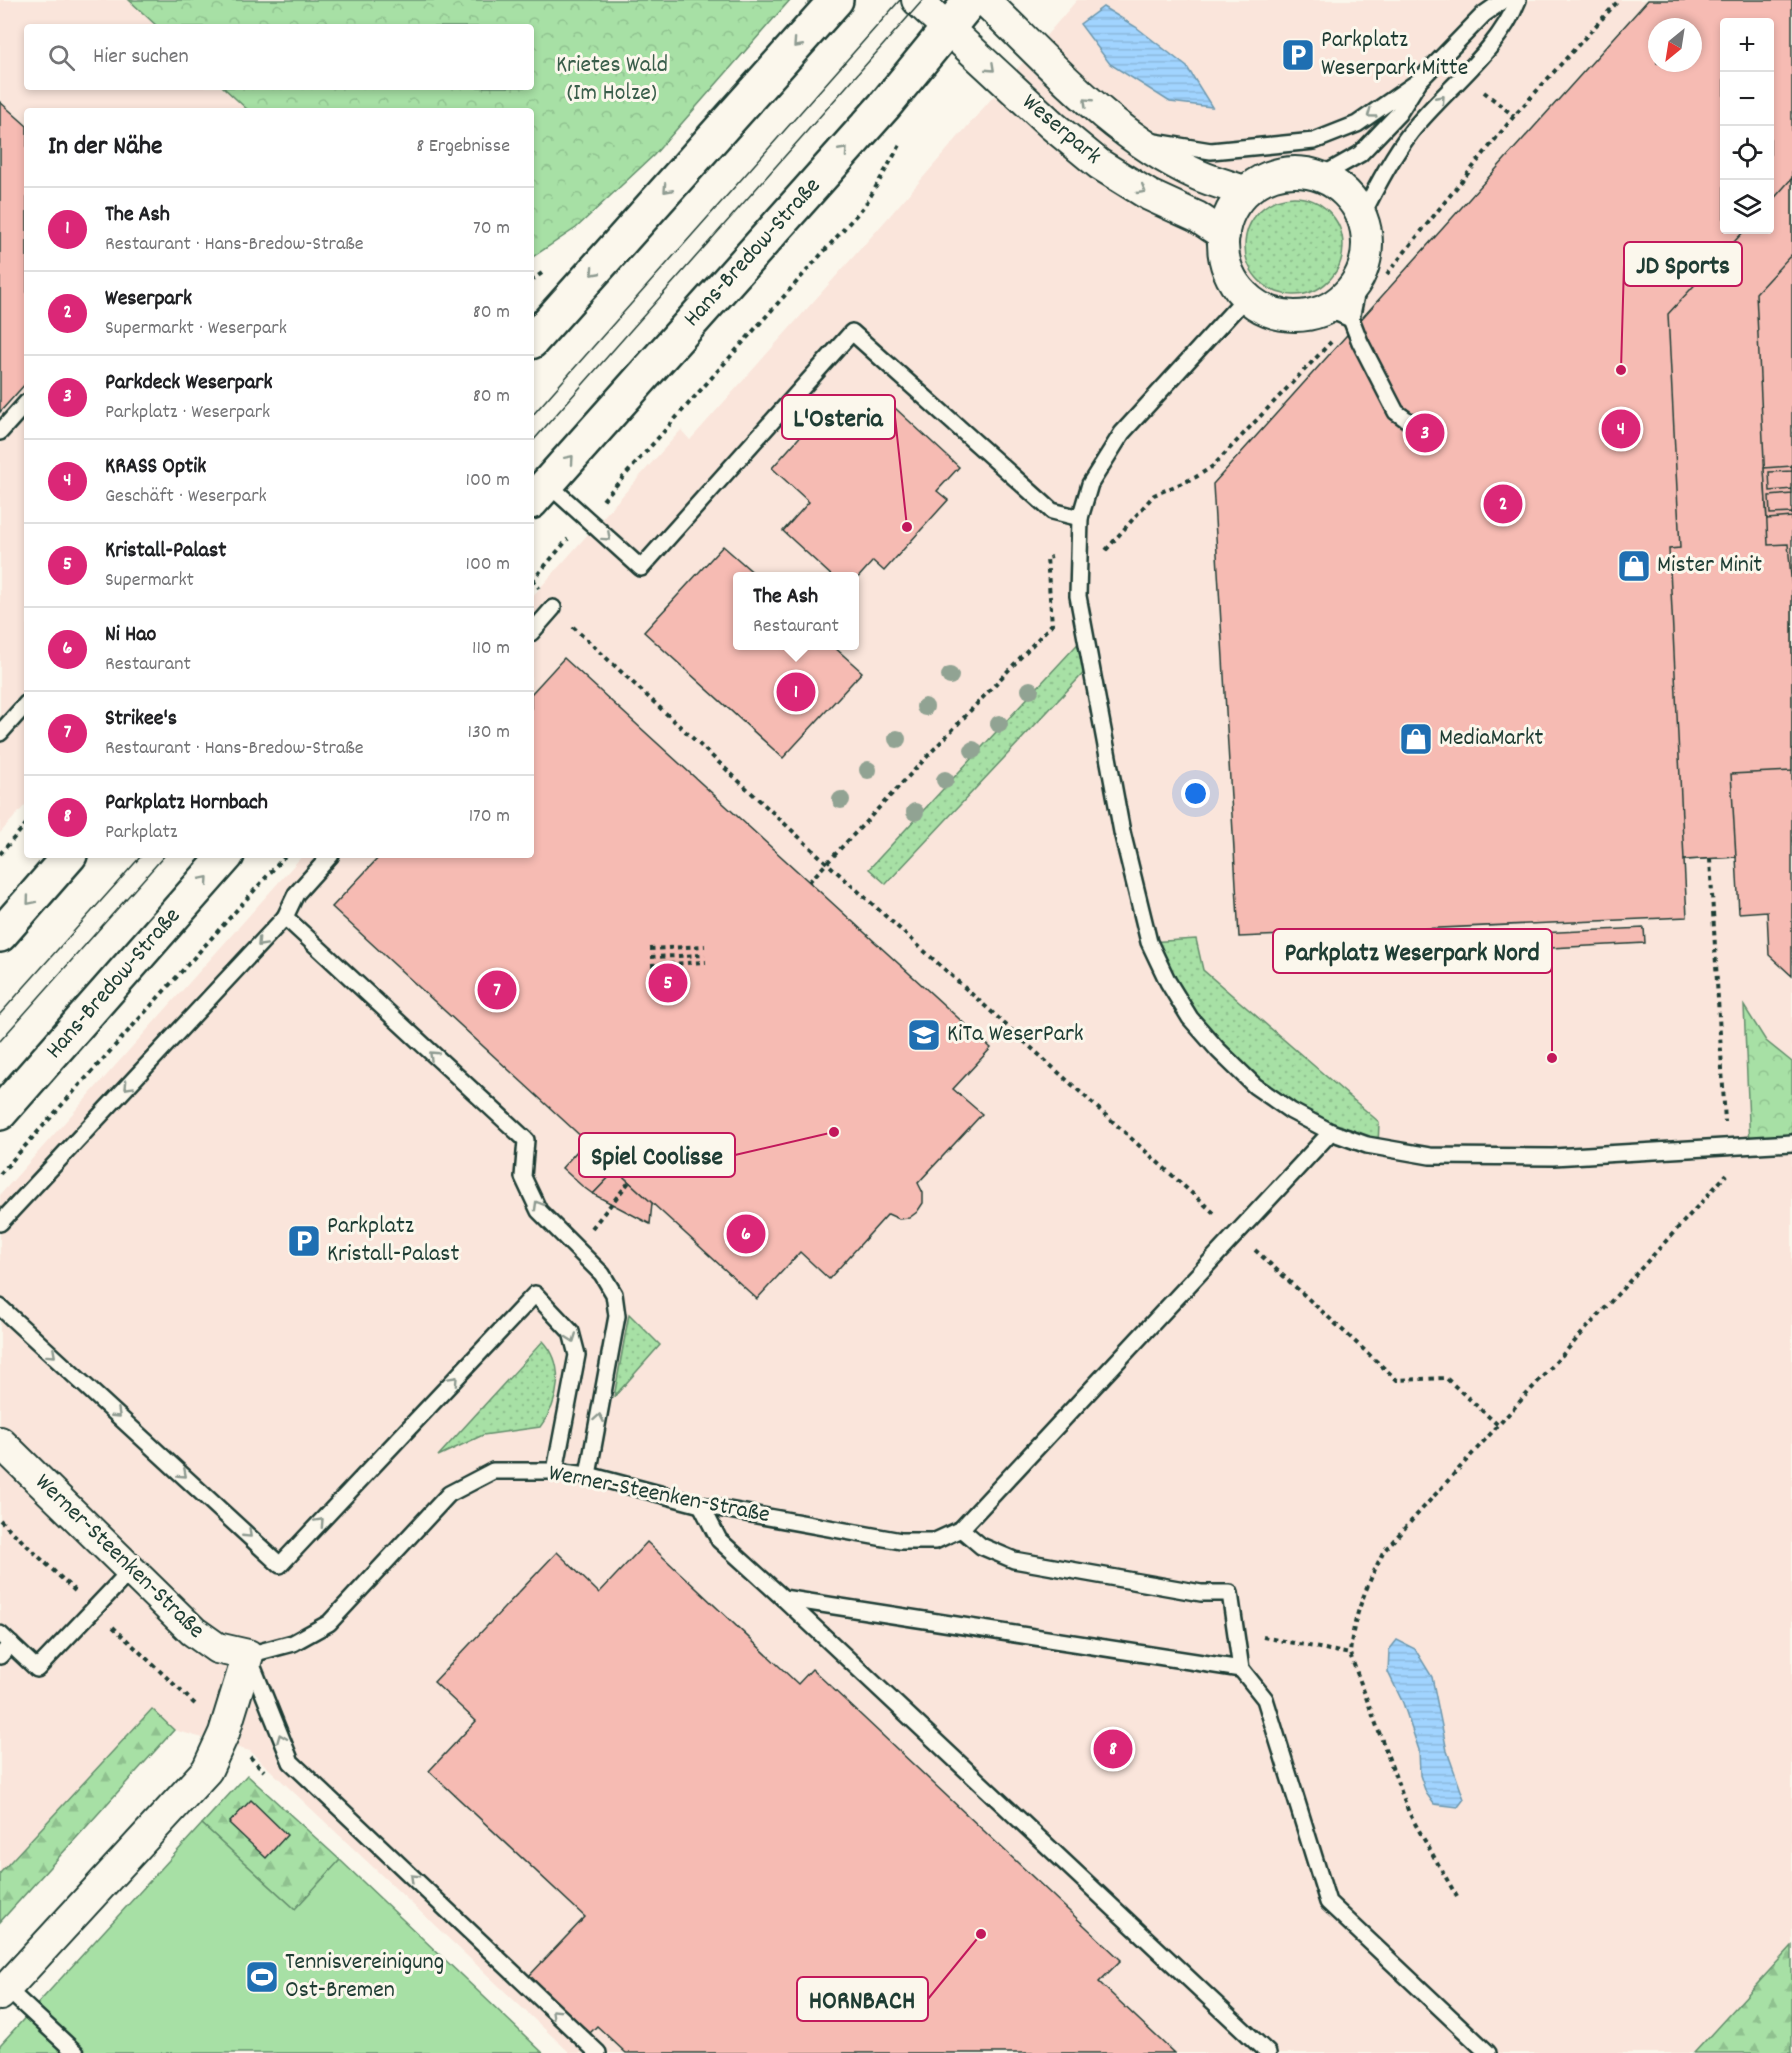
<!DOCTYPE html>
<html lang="de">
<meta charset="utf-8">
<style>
body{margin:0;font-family:Dekko,sans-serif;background:#f2f2f2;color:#202124}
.controls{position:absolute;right:18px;top:18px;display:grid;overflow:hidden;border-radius:6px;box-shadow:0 3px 9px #0003}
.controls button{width:54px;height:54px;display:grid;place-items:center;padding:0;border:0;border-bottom:2px solid #e0e0e0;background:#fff;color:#202124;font:30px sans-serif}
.compass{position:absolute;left:1648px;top:18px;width:54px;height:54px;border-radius:50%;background:#fff;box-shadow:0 3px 9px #0003;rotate:210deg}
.you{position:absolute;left:1196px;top:794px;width:21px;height:21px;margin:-15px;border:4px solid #fff;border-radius:50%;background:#1a73e8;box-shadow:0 0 0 9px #1a73e833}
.badge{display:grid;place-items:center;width:39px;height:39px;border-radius:50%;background:#db2777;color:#fff;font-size:20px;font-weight:700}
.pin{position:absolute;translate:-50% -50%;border:3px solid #fff;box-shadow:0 2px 6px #0006}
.popup{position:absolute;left:733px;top:572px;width:126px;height:78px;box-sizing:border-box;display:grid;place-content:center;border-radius:6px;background:#fff;filter:drop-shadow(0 2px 4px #0005);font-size:20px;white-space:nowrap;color:#757577}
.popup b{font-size:22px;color:#202124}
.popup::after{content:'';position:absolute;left:50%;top:100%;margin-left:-12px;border:12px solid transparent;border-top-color:#fff}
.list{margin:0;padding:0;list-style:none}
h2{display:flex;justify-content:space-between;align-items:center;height:78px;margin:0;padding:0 24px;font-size:26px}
h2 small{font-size:20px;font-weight:400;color:#757577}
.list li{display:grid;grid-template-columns:39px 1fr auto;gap:18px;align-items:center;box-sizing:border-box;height:84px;padding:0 24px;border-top:2px solid #e0e0e0}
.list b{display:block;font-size:22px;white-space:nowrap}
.list p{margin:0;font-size:20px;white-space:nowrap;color:#757577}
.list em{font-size:20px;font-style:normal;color:#757577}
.icon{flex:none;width:33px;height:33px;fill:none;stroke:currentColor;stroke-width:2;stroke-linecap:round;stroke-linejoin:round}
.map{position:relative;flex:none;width:1792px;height:2053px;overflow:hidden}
.search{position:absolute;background:#fff;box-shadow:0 3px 9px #0003;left:24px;top:24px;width:510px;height:66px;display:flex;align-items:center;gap:15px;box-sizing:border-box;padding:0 21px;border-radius:6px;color:#757577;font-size:22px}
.panel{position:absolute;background:#fff;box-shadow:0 3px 9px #0003;left:24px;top:108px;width:510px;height:750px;border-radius:6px}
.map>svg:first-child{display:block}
</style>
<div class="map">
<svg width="1792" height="2053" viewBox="0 0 1792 2053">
<defs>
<pattern id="grass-dots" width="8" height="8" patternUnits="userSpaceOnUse" patternTransform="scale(1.5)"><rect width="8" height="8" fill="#a7e0a5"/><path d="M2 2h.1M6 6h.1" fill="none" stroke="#8fc18f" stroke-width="1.8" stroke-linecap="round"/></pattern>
<pattern id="forest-firs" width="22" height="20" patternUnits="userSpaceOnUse" patternTransform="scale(1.5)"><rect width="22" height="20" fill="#a7e0a5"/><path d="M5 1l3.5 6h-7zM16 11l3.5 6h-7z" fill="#8fc18f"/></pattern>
<pattern id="park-crowns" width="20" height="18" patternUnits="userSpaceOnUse" patternTransform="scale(1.5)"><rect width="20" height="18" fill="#a7e0a5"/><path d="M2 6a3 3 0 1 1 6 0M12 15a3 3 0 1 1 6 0" fill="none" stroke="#8fc18f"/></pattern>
<pattern id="water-rules" width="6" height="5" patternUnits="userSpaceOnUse" patternTransform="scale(1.5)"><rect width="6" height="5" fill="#a1d4ff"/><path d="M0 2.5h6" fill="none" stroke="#8ab7db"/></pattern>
</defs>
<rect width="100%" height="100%" fill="#fbf7ec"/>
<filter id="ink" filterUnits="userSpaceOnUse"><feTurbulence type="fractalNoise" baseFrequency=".0167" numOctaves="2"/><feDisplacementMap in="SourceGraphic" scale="12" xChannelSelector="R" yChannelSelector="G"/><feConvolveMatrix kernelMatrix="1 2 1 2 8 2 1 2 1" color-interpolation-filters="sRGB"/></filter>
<g filter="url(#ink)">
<g fill="#fae5db" fill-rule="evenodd">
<path d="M0,0H129L158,27H27V87H223L249,111H27V803L0,833Z"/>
<path d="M1077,0H1792V1946L1694,2053H570L250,1751L174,1730L0,1922V1195L303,855H531V598L681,430L690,440L887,219ZM1724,22H1770V230H1724ZM1657,27H1693V63H1657ZM738,576H854V646H738Z"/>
</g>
<g fill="url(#grass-dots)" stroke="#638e6c" stroke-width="1.5">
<circle cx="1294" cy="246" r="49"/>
<path d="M1086,635L1092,664L886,884L869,869Z"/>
<path d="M1196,939L1203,970L1379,1122L1378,1147L1331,1132L1218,1050L1149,942Z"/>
<path d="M629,1314L660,1345L614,1397Z"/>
<path d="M543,1341C566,1365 559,1403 540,1427L483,1435L438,1456Z"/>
</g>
<g fill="url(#forest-firs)" stroke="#638e6c" stroke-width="1.5">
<path d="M152,1709L174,1730L0,1922V1873Z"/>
<path d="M247,1775L340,1860L296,1910L202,1824Z"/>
<path d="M1792,1946V2053H1694Z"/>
</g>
<g fill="url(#park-crowns)" stroke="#638e6c" stroke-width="1.5">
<path d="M129,0H790L654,155L576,228L531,258V111H249L223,87H531V27H158Z"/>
<path d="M1744,1006L1766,1041L1792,1062V1143L1750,1146Z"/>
</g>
<path fill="#a7e0a5" stroke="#638e6c" stroke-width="1.5" d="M202,1824L295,1909L340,1860L543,2053H0V2045Z"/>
<g fill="url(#water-rules)" stroke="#6d98ae" stroke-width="1.5">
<path d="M1103,7L1136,27L1187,67L1212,107L1170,102L1110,64L1080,24Z"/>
<path d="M1397,1640L1415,1649L1432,1677L1447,1751L1464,1799L1458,1807L1434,1804L1426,1793L1420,1775L1419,1750L1403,1703L1388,1672L1389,1650Z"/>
</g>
<g fill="#f6bbb3" stroke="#1f3d34" stroke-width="1.5" fill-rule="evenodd">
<path d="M1648,0H1792V976L1769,955L1767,911L1739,913L1736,857L1684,860L1687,917L1239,937L1213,484ZM1724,22H1770V230H1724ZM1657,27H1693V63H1657Z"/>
<path d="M0,102L27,126V382L0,412Z"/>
<path d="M1792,178V254L1756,293L1768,545L1788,544L1792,588V771L1731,774L1736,857L1684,860L1669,549L1680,548L1668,314L1745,230H1770V203Z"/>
<path d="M838,394L876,429L895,408L959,467L937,491L948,500L884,571L873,561L854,582V576H832L783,531L809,502L772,468Z"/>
<path d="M1792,466V471L1769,472L1770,491L1792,489V494L1769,496L1770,514L1792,513V517L1767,519L1764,468Z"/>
<path d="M723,546L757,576H738V646H833L862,672L783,758L644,632Z"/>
<path d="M564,658L991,1048L953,1089L982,1114L918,1183L923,1193V1203L917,1212L909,1218L899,1219L888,1214L829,1279L800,1252L757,1299L616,1170L593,1194L582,1186L562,1168L586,1141L332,907L381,855H531V694Z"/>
<path d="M1644,928L1645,943L1458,953L1457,937Z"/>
<path d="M616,1170L652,1203L650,1224L593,1194Z"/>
<path d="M647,1542L798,1684L812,1669L1121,1960L1099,1982L1174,2053H626L597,2026L590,2033L529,1976L585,1917L429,1771L476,1721L434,1682L557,1552L599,1593Z"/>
<path d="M251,1800L287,1835L266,1858L229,1823Z"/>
</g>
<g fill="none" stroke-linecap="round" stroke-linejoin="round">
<g stroke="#1f3d34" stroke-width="20">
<g id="service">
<path d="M1155,142L1211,151L1314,141L1357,124L1419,81"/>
<path d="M1321,176L1360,154L1399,113L1419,81L1484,14L1504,0"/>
<path d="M1362,216C1376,187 1391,158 1411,132C1445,89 1498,52 1518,0"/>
<path d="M1360,276L1351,319L1360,342L1396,412L1425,433"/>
<path d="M1246,297L1122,433L1090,484L1080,518L1078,596L1122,832L1149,942L1168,982L1190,1018L1218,1050L1255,1086L1291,1111L1331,1132L1367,1145L1430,1156L1553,1157L1792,1143"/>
<path d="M1328,309L1351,319"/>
<path d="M0,432L27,402"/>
<path d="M548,484L641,568L852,332L1052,511L1080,518"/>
<path d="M531,633L553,608"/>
<path d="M0,733L27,703"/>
<path d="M285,917L296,894L331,855"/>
<path d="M0,1223L285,917L526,1140L523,1177L539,1211L602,1274L614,1294L617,1316L588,1475"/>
<path d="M0,1307L280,1565L535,1294L571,1332L577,1355L555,1471"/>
<path d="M701,1505L719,1540L783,1598L1241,1669"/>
<path d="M961,1529L981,1546L1014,1560L1201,1593H1230L1241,1669L1265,1699L1328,1902L1488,2053"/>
<path d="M783,1598L1268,2053"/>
<path d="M0,1634L37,1669L131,1570"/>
<path d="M0,1656L11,1644"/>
<path d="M6,1988L76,2053"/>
<path d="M598,2053L291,1762L248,1655L293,1643L329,1623L449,1494L493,1471H555L588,1475L701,1505L901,1541H935L961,1529L1331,1132"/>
</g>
</g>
<g stroke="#1f3d34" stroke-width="34">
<g id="minor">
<path d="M917,0L1053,126L1099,164L1149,195L1197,217L1224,235"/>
<path d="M984,0C1052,65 1111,135 1198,175C1213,182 1230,186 1245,191"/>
<circle cx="1295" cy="244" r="72"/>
<path d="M0,1442L193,1631L217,1648L248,1655L224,1733L207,1770L0,1995"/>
</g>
</g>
<g stroke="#1f3d34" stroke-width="38">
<g id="secondary">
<path d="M531,342L836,0"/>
<path d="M531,502L886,104L971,0"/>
<path d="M0,935L70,855"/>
<path d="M0,1113L227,855"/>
</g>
</g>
<g stroke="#1f3d34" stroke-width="4" stroke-dasharray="4.5 4.5" stroke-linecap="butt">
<path d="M1484,92L1514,116"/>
<path d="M1387,274L1514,116L1619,0"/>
<path d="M531,281L542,273"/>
<path d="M603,500L866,204L900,145"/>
<path d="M1106,550L1154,495L1196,477L1213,466L1331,342"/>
<path d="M533,579L539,588"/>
<path d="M532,581L568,539"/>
<path d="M573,627L827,863L1216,1215"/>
<path d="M0,854L27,823"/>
<path d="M1710,859L1725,1122"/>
<path d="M809,882L1052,624L1047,558L1052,557"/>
<path d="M650,949L705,946"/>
<path d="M651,957L705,955"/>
<path d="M651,965L706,962"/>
<path d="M0,1174L286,855"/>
<path d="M592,1228L629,1182"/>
<path d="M1255,1250L1397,1380L1446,1378L1498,1425"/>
<path d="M0,1520L75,1591"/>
<path d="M113,1627L197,1706"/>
<path d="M1263,1637L1350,1654"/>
<path d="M250,1757L264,1771"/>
<path d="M1457,1897L1409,1813L1350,1654C1353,1615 1367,1587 1383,1552L1727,1174"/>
</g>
<use href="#service" stroke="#fbf7ec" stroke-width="15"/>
<use href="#minor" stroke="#fbf7ec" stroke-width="30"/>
<use href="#secondary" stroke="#fbf7ec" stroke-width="33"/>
<g stroke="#1f3d34" stroke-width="1.5">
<path d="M531,417L900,0"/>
<path d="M531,443L923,0"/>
<path d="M0,1014L142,855"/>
<path d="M0,1041L165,855"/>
</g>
</g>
<g fill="#91a393">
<circle cx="950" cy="676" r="9"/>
<circle cx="1030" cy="690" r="9"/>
<circle cx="925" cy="707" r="9"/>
<circle cx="999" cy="724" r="9"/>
<circle cx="897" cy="739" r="9"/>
<circle cx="973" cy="750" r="9"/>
<circle cx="868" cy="770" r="9"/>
<circle cx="945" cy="780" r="9"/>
<circle cx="841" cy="800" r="9"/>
<circle cx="915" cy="812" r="9"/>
</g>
<defs><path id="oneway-chevron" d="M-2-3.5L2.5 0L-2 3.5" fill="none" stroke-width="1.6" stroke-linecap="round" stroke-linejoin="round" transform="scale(1.5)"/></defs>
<g stroke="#8d9a90">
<use href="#oneway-chevron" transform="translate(797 44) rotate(132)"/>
<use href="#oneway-chevron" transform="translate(991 68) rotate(43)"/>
<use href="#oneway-chevron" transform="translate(1441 99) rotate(-48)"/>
<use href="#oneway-chevron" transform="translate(1087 102) rotate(-136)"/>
<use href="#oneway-chevron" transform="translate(1371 114) rotate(144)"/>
<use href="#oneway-chevron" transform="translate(844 151) rotate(-48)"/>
<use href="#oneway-chevron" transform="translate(667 189) rotate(132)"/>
<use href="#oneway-chevron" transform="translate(1142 190) rotate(31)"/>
<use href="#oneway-chevron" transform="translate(594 272) rotate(132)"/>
<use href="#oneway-chevron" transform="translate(570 459) rotate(-49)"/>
<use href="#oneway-chevron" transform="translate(607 537) rotate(42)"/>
<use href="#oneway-chevron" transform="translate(205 880) rotate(-49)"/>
<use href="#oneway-chevron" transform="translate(30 901) rotate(130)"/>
<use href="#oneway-chevron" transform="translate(261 943) rotate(133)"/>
<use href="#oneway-chevron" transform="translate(433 1055) rotate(-137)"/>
<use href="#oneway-chevron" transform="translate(128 1086) rotate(133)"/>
<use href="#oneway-chevron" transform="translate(538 1205) rotate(-120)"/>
<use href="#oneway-chevron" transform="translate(572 1338) rotate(70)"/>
<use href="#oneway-chevron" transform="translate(52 1354) rotate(42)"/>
<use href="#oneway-chevron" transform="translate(454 1380) rotate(-47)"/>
<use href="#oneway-chevron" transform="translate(117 1414) rotate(43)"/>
<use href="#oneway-chevron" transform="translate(599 1418) rotate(-80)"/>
<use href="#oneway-chevron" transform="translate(183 1474) rotate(42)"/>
<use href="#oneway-chevron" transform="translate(320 1522) rotate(-47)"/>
<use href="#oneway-chevron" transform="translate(248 1534) rotate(44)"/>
<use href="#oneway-chevron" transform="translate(281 1738) rotate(-112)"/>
<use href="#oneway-chevron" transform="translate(414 1878) rotate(-136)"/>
<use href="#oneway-chevron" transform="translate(555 2013) rotate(-136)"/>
</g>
</g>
<defs>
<g id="parking-square" transform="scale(1.725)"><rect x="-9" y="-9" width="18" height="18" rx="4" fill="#1f6fb2" stroke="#fbf7ec"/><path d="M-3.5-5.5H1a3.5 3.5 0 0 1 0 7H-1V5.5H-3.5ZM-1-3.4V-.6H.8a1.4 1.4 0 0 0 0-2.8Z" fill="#fff"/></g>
<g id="shop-square" transform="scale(1.725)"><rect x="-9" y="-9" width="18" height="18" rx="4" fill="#1f6fb2" stroke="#fbf7ec"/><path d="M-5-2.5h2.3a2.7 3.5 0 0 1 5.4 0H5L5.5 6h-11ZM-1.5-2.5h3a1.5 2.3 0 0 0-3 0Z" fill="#fff"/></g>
<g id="school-square" transform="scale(1.725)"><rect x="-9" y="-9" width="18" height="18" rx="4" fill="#1f6fb2" stroke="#fbf7ec"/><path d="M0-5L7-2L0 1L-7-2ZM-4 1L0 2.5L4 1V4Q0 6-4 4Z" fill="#fff"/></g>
<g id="stadium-square" transform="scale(1.725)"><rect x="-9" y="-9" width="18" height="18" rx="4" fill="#1f6fb2" stroke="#fbf7ec"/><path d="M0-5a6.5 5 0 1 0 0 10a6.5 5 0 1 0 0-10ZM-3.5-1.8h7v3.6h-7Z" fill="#fff"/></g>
</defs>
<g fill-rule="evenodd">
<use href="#parking-square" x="1298" y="55"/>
<use href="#shop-square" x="1634" y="566"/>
<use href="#shop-square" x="1416" y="739"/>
<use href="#school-square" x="924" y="1035"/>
<use href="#parking-square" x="304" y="1241"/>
<use href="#stadium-square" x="262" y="1977"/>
</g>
<g text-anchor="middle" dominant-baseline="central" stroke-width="6" stroke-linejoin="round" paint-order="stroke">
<g font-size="24" fill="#1f3d34" stroke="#fbf7ec" text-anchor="start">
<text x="1321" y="41">Parkplatz<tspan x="1321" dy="28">Weserpark Mitte</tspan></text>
<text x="1657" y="566">Mister Minit</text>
<text x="1439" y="739">MediaMarkt</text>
<text x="947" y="1035">KiTa WeserPark</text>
<text x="327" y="1227">Parkplatz<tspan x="327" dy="28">Kristall-Palast</tspan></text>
<text x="285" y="1963">Tennisvereinigung<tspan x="285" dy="28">Ost-Bremen</tspan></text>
</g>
<g font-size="24" fill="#3a5e4b" stroke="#fbf7ec">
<text x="612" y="66">Krietes Wald<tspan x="612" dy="28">(Im Holze)</tspan></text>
</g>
<g font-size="24" fill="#1f3d34" stroke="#fbf7ec">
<text transform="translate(1061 130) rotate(40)">Weserpark</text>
<text transform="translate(753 253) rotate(-48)">Hans-Bredow-Straße</text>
<text transform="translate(114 984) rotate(-49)">Hans-Bredow-Straße</text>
<text transform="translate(659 1495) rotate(11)">Werner-Steenken-Straße</text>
<text transform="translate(119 1557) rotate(44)">Werner-Steenken-Straße</text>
</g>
</g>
<path fill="none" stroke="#c2185b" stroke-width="2" d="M1621 370L1624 264M907 527L895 417M1552 1058L1552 951M834 1132L735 1155M981 1934L928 1999"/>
<g fill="#c2185b" stroke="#fbf7ec" stroke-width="2">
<circle cx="1621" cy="370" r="6"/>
<circle cx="907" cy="527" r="6"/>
<circle cx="1552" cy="1058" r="6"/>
<circle cx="834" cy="1132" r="6"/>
<circle cx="981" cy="1934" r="6"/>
</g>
<g fill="#fbf7ec" stroke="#c2185b" stroke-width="2">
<rect x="1624" y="242" width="118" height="44" rx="6"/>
<rect x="782" y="395" width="113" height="44" rx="6"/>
<rect x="1273" y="929" width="279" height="44" rx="6"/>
<rect x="579" y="1133" width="156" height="44" rx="6"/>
<rect x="797" y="1977" width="131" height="44" rx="6"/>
</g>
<g font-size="26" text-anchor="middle" font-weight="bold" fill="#1f3d34">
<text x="1683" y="273">JD Sports</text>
<text x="838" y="426">L'Osteria</text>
<text x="1412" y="960">Parkplatz Weserpark Nord</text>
<text x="657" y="1164">Spiel Coolisse</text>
<text x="862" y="2008">HORNBACH</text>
</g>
</svg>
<div class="controls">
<button>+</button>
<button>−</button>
<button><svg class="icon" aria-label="locate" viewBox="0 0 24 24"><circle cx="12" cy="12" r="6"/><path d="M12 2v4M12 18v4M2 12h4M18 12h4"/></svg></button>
<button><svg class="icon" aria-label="layers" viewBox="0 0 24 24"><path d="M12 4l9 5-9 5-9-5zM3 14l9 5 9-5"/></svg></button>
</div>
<svg class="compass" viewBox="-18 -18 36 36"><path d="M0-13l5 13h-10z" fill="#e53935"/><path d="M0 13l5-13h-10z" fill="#757577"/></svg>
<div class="you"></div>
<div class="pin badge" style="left:796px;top:692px">1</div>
<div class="popup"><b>The Ash</b>Restaurant</div>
<div class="pin badge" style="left:1503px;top:504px">2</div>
<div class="pin badge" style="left:1425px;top:433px">3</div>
<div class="pin badge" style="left:1621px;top:429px">4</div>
<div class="pin badge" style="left:668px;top:983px">5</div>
<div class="pin badge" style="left:746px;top:1234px">6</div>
<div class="pin badge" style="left:497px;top:990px">7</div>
<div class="pin badge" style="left:1113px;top:1749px">8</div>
<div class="search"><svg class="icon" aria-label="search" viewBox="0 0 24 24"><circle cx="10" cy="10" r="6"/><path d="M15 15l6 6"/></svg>Hier suchen</div>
<section class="panel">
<h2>In der Nähe<small>8 Ergebnisse</small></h2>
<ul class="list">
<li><span class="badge">1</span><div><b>The Ash</b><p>Restaurant · Hans-Bredow-Straße</p></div><em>70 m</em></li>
<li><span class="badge">2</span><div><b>Weserpark</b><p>Supermarkt · Weserpark</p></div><em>80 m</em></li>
<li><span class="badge">3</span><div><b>Parkdeck Weserpark</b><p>Parkplatz · Weserpark</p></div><em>80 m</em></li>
<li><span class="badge">4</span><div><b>KRASS Optik</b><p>Geschäft · Weserpark</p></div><em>100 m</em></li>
<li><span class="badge">5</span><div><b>Kristall-Palast</b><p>Supermarkt</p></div><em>100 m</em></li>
<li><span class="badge">6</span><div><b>Ni Hao</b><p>Restaurant</p></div><em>110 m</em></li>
<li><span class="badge">7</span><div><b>Strikee's</b><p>Restaurant · Hans-Bredow-Straße</p></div><em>130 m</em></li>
<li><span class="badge">8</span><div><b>Parkplatz Hornbach</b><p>Parkplatz</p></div><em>170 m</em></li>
</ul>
</section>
</div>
